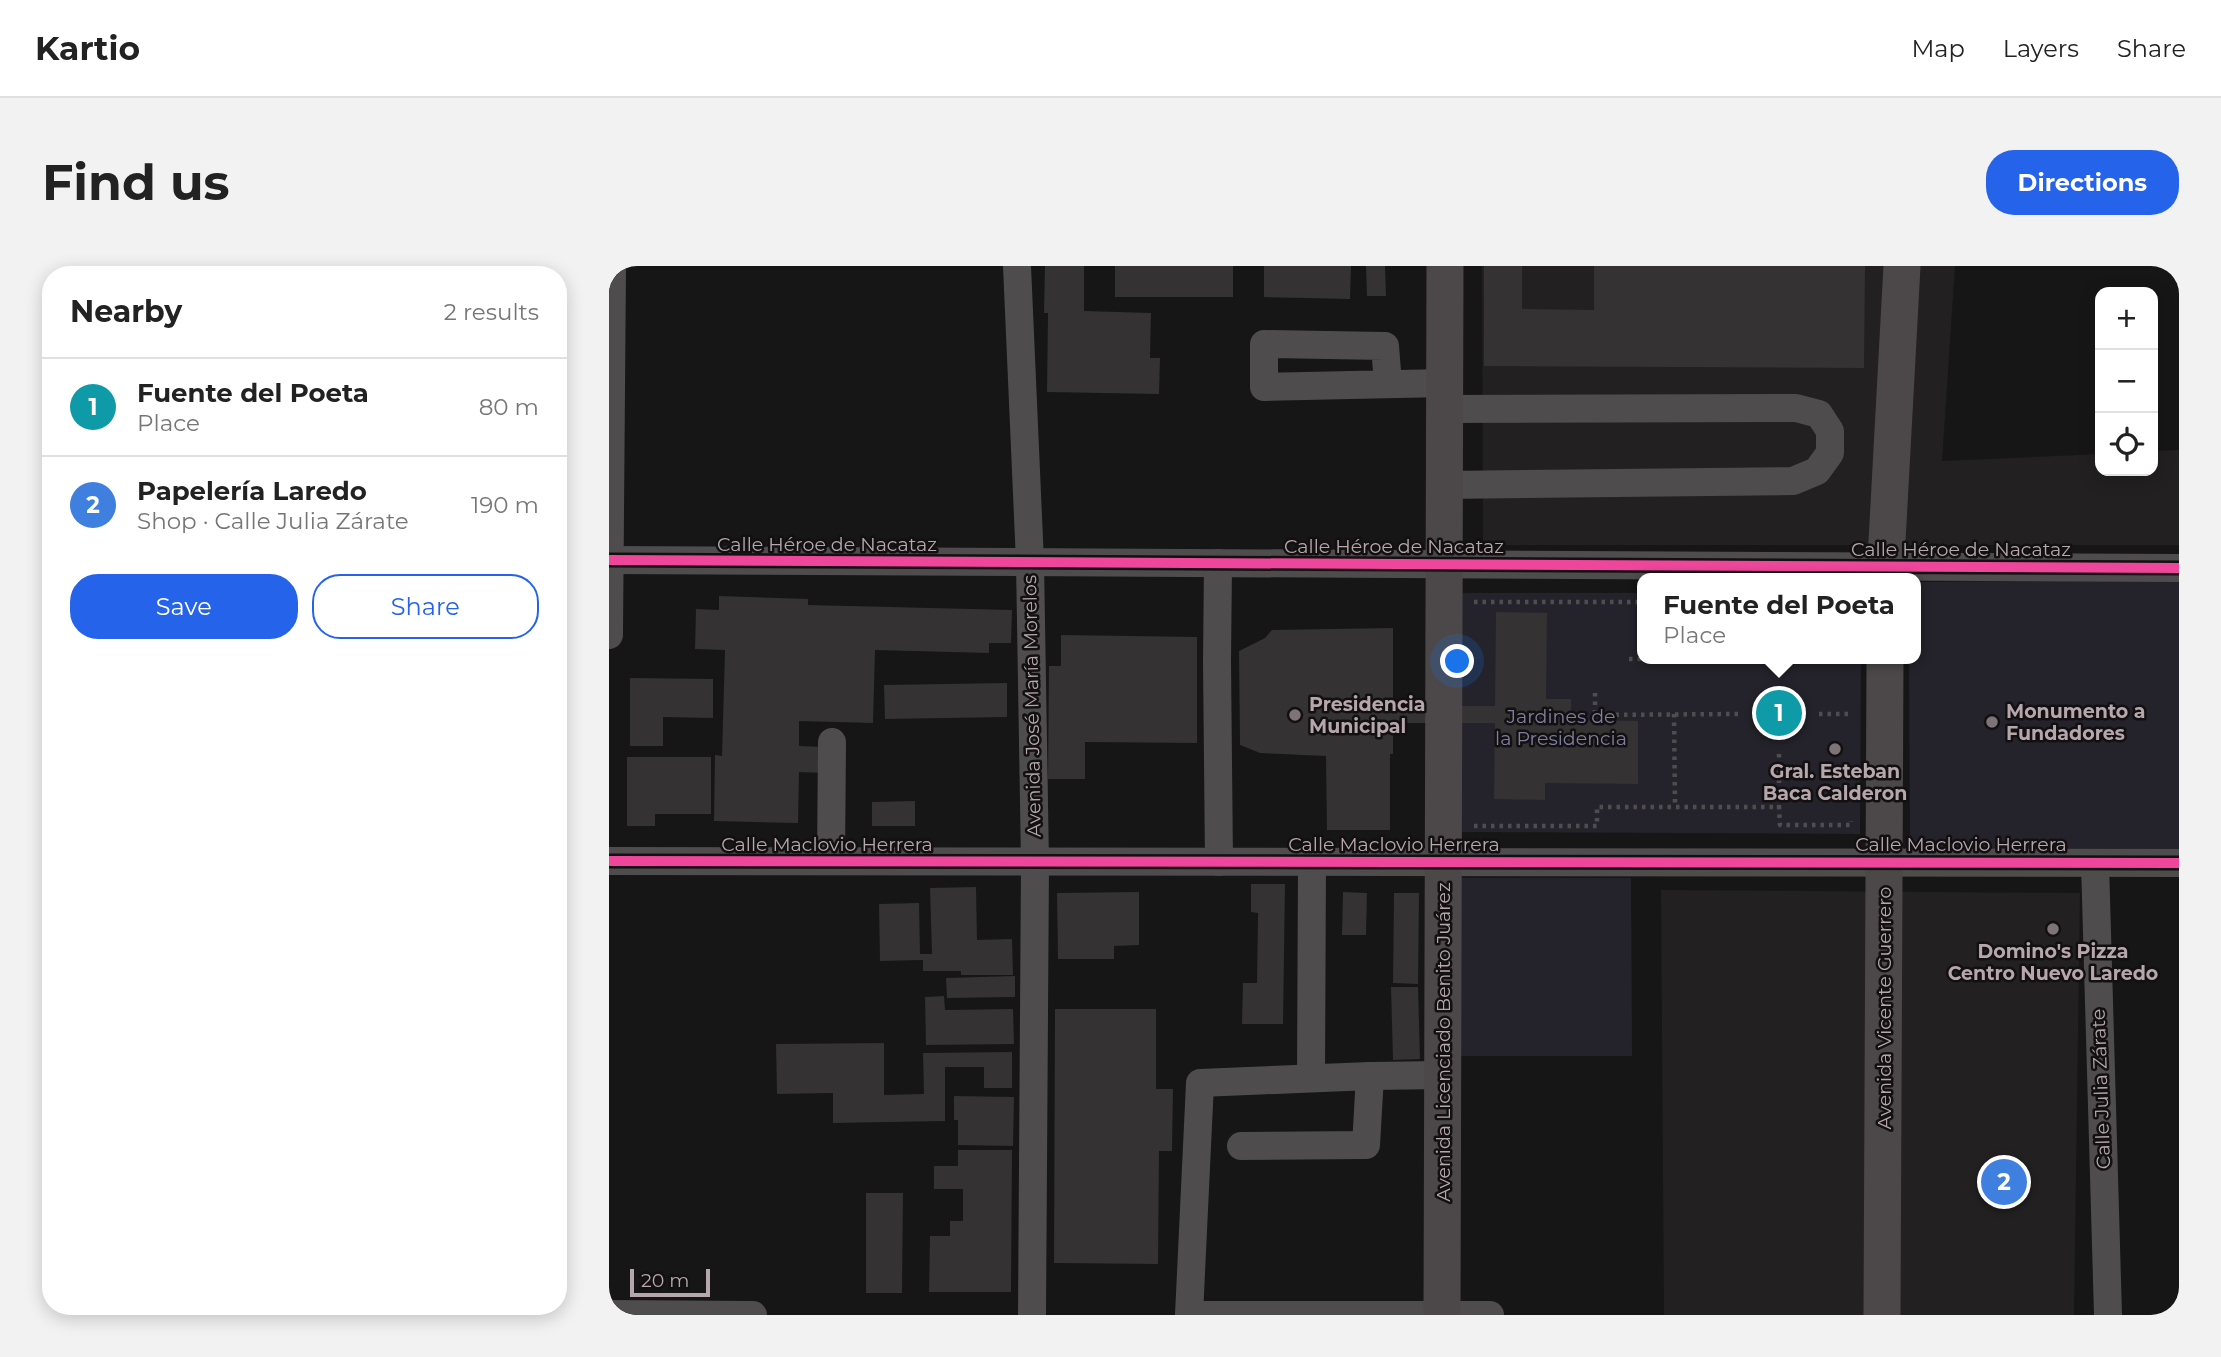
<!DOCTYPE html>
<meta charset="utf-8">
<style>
body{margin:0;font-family:Montserrat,sans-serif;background:#f2f2f2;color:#222}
.controls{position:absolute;right:21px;top:21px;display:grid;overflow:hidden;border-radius:14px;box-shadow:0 4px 18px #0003}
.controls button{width:63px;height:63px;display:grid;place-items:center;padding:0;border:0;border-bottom:2px solid #e0e0e0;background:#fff;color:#222;font:35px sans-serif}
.scale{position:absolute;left:21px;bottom:18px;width:80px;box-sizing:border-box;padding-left:7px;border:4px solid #b6a7ac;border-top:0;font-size:19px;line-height:24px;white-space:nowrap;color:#b6a7ac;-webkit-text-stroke:5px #121010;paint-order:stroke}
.you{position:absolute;left:849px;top:396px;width:24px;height:24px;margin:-18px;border:5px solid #fff;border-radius:50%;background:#1a73e8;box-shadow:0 0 0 10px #1a73e833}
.badge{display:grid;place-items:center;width:46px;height:46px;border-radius:50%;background:#2563eb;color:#fff;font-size:23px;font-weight:700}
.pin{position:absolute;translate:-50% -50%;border:4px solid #fff;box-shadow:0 2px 7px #0006}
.popup{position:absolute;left:1028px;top:307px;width:284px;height:91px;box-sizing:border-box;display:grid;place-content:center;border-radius:14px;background:#fff;filter:drop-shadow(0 2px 5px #0005);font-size:23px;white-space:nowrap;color:#767676}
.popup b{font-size:26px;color:#222}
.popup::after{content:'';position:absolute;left:50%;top:100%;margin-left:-14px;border:14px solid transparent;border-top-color:#fff}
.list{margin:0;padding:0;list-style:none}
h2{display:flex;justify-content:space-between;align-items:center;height:91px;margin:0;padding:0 28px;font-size:30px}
h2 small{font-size:23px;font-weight:400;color:#767676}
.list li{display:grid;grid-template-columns:46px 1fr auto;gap:21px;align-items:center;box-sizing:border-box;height:98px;padding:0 28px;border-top:2px solid #e0e0e0}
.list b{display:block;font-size:26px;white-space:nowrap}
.list p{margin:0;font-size:23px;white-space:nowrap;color:#767676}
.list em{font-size:23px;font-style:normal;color:#767676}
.actions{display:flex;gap:14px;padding:21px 28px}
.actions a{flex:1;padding:16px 0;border:2px solid #2563eb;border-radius:28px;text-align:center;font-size:24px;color:#2563eb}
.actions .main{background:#2563eb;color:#fff}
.icon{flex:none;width:38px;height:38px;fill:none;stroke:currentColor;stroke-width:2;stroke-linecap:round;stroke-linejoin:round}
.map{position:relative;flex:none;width:1570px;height:1049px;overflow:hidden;border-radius:28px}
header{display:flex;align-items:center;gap:42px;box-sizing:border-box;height:98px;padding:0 35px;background:#fff;border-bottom:2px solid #e0e0e0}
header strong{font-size:33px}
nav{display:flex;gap:38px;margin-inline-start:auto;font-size:24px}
.intro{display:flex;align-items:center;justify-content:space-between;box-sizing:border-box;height:168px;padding:0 42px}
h1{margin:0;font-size:49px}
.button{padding:18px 32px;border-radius:28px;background:#2563eb;color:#fff;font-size:24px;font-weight:700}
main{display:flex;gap:42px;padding:0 42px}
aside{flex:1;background:#fff;border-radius:28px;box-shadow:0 4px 18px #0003}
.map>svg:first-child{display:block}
</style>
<header>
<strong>Kartio</strong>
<nav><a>Map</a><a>Layers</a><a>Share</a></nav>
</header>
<div class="intro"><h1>Find us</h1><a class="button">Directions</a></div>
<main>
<aside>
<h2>Nearby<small>2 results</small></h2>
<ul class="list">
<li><span class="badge" style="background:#0f9aa8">1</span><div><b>Fuente del Poeta</b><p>Place</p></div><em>80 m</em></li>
<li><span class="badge" style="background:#3f7fe0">2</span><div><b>Papelería Laredo</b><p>Shop · Calle Julia Zárate</p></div><em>190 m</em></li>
</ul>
<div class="actions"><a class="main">Save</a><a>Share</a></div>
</aside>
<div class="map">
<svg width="1570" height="1049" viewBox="0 0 1570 1049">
<rect width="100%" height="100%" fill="#161616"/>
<g fill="#222020">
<path d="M873,0H1346L1333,195L1491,188V205H1544V185L1570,184V279H874Z"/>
<path d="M1052,624L1471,627L1465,1049H1055Z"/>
</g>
<g fill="#24232b">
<path d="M1570,314V587L1301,588L1300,393H1306L1307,316Z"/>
<path d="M847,327H1033L1034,393H1252L1251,568L847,566Z"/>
<path d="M850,612H1022L1023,790H850Z"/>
</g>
<path fill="#42313a" d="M1171,431L1176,437H1180L1185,447L1180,453V457L1168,461L1163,456H1159L1155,446L1159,436Z"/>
<g fill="#343232">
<path d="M436,0H475V45L542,47L541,92H551L550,128L438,126L439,47H435Z"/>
<rect x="506" y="0" width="118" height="31"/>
<path d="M655,0H742L741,33L655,31Z"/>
<path d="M757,0H776L777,30H758Z"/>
<path d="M875,0H913V43L985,44V0H1256L1255,102L875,100Z"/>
<path d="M110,330L199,333V339L403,344L402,377H380V387L266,384L264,457L190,455V480L214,481V507L190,506L189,557L105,555L106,489L113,490L116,384L86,383L87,343L110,344Z"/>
<path d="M887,346L938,347L937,433H962V454L1029,455V518L936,517V534L885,533L886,457H784V488H781V564H718L717,490L651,487L631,479L630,385L656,372L663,364L784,362V440H886Z"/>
<path d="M452,369L588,371V477L476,476V513H439L440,400H452Z"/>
<path d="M21,412L104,413V452L54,451V480H21Z"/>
<path d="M398,417V451L276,453L275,419Z"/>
<path d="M18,491H102V548H46V560H18Z"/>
<path d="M306,535V560H263V536Z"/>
<path d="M642,618H676L674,758H633L634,717H648L649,647L642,646Z"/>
<path d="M367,621L368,674L403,673L404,709H352V705H314V694L271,695L270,638L310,637L311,688H323L321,622Z"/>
<path d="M530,626V679L505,680V693H449L448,627Z"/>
<path d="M734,626L758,627L757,669H733Z"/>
<path d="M785,627H810L809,718L784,717Z"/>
<path d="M406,710V731L338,732L337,712Z"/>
<path d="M782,721H809L811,793L784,794Z"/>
<path d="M335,730L336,744L404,743L405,778L317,779L316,731Z"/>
<path d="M446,743H547V823H564L563,885H550L549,998L445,997Z"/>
<path d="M275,777V829L315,828L314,787L403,786V822H375V801H336V855L224,857V827L168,828L167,778Z"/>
<path d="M345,830L405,831L404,880L349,879V854H345Z"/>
<path d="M349,884H403L402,1026H320L321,970H341V955H354V923H325V900H349Z"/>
<path d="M257,927H294L293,1027H257Z"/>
</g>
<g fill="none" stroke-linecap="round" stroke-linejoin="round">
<g stroke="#504d4e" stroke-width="4.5" stroke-dasharray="3.5 5" stroke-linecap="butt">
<path d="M865,336H1034"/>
<path d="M1020,393H1044"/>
<path d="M1170,393V408"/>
<path d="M986,427V449L1129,448"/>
<path d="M1065,448L1066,541"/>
<path d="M1210,448H1243"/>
<path d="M1170,488V541"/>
<path d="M865,560H988V541H1170L1171,559H1242V555"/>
</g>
<g stroke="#4f4c4d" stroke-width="28">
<path d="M408,0L421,296L426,597L423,1049"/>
<path d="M779,118L776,80L655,78V121L836,117"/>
<path d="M835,143L1187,142L1210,148L1221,165V187L1208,205L1184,215L835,219"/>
<path d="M0,294L1570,302"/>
<path d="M609,297L608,396L610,596"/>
<path d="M0,369L3,0"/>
<path d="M0,595L1570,597"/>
<path d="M222,595L223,476"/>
<path d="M1486,597L1499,1049"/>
<path d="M761,810L834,809"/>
<path d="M702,812L703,596"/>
<path d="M0,1048L144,1049"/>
<path d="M580,1049L591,817L761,810L757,879L632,880"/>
<path d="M586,1049H881"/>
</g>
<g stroke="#4c4849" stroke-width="37">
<path d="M1276,312L1293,0"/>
<path d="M833,1049L836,0"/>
<path d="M1273,1049L1276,393"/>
</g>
<g stroke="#121010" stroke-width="15">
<g id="cycleway">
<path d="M0,294L1570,302"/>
<path d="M0,595L1570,597"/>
</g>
</g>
<use href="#cycleway" stroke="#ed469a" stroke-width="10"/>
</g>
<g fill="#7e7478" stroke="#121010" stroke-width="2.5">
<circle cx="686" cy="449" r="7"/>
<circle cx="1383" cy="456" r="7"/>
<circle cx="1226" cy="483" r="7"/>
<circle cx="1444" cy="663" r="7"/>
</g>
<g text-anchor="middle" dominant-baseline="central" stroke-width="5" stroke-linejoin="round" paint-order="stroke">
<g font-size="19" fill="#b6a7ac" stroke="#121010">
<text x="218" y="278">Calle Héroe de Nacataz</text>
<text x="785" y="280">Calle Héroe de Nacataz</text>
<text x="1352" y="283">Calle Héroe de Nacataz</text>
<text transform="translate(423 440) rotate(-91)">Avenida José María Morelos</text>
<text x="218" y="578">Calle Maclovio Herrera</text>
<text x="785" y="578">Calle Maclovio Herrera</text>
<text x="1352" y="578">Calle Maclovio Herrera</text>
<text transform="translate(1275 742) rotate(-90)">Avenida Vicente Guerrero</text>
<text transform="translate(834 776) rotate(-90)">Avenida Licenciado Benito Juárez</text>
<text transform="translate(1492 823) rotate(-92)">Calle Julia Zárate</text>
</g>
<g font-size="19" font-weight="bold" fill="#b6a7ac" stroke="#121010" text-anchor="start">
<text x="700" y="438">Presidencia<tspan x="700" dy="22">Municipal</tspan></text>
<text x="1397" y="445">Monumento a<tspan x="1397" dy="22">Fundadores</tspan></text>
<text x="1226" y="505" text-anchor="middle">Gral. Esteban<tspan x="1226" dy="22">Baca Calderon</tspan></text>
<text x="1444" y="685" text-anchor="middle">Domino's Pizza<tspan x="1444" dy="22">Centro Nuevo Laredo</tspan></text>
</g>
<g font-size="19" fill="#817fa0" stroke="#121010">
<text x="952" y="450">Jardines de<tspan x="952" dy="22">la Presidencia</tspan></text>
</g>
</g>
</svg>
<div class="controls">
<button>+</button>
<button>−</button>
<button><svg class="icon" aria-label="locate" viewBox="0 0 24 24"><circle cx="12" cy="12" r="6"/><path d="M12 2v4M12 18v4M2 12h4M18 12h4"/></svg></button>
</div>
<div class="scale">20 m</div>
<div class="you"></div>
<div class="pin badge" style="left:1170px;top:447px;background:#0f9aa8">1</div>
<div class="popup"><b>Fuente del Poeta</b>Place</div>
<div class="pin badge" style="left:1395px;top:916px;background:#3f7fe0">2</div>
</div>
</main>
